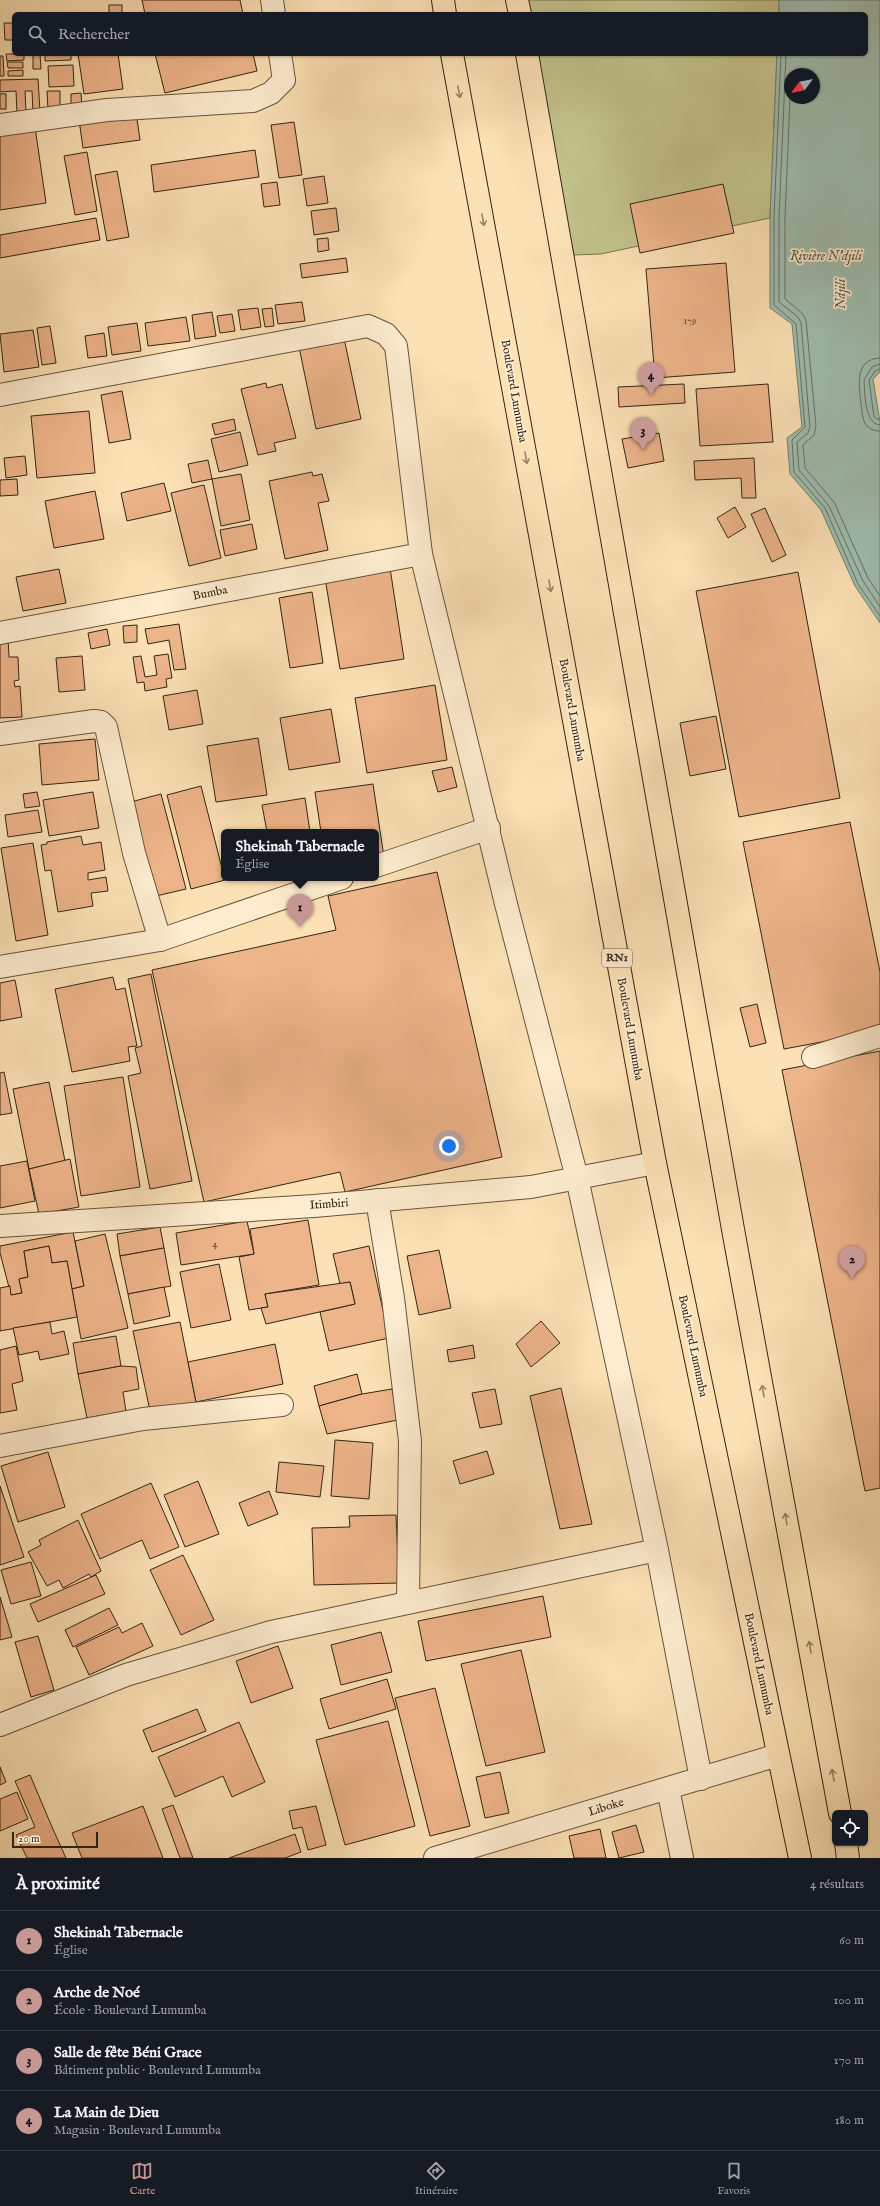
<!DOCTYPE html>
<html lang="fr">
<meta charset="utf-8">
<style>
body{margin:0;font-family:"IM FELL English",serif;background:#242831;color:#f1f3f6}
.controls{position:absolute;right:12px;bottom:12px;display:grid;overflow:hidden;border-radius:6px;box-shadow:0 1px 3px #0004}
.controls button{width:36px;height:36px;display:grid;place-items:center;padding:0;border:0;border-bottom:1px solid #363941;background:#171b24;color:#f1f3f6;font:20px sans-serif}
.compass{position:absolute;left:784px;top:68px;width:36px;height:36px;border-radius:50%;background:#171b24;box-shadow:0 1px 3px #0004;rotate:238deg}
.scale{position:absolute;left:12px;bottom:10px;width:86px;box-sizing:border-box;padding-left:4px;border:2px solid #322516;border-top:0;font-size:11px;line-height:14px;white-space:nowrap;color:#322516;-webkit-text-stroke:3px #fdeccf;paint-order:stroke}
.you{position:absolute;left:449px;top:1146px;width:14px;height:14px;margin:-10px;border:3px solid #fff;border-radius:50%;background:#1a73e8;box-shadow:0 0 0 6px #1a73e833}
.badge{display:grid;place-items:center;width:26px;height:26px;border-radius:50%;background:#c59692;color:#111;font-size:13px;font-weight:700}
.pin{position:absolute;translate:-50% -33px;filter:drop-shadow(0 1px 2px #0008)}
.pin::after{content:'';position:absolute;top:21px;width:14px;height:12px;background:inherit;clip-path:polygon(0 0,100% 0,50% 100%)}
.popup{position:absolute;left:221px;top:829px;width:158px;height:52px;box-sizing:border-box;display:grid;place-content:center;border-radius:6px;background:#171b24;filter:drop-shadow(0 1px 3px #0005);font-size:13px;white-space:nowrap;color:#9ea1a6}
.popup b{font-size:15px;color:#f1f3f6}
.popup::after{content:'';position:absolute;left:50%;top:100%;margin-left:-8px;border:8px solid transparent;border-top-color:#171b24}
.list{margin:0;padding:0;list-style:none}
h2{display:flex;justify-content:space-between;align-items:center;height:52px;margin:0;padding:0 16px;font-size:17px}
h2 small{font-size:13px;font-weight:400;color:#9ea1a6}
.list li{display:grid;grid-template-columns:26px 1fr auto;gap:12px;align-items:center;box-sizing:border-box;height:60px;padding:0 16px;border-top:1px solid #363941}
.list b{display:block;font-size:15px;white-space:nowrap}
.list p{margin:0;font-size:13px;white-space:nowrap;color:#9ea1a6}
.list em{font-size:13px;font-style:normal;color:#9ea1a6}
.icon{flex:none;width:22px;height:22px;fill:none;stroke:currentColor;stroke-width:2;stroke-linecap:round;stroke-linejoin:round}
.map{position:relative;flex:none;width:880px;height:1858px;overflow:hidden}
.search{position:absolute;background:#171b24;box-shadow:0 1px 3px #0004;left:12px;right:12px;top:12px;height:44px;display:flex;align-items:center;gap:10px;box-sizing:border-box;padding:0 14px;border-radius:6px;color:#9ea1a6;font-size:15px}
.sheet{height:292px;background:#171b24}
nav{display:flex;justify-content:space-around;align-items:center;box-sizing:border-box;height:56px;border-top:1px solid #363941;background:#171b24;font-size:11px;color:#9ea1a6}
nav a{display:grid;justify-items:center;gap:2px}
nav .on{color:#c59692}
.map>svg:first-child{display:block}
</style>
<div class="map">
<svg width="880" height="1858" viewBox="0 0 880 1858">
<rect width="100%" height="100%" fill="#fce1b5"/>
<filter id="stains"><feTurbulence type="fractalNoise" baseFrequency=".005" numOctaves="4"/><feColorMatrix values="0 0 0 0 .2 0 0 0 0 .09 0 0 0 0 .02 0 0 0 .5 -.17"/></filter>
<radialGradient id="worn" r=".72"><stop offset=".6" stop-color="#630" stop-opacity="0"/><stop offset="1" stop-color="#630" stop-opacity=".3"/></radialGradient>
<g fill="#c2c28b" stroke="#7a7450">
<path d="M519,0H779V14H522Z"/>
<path d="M531,54H777L770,218L601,254L574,255Z"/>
</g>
<path fill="#9fbdb0" stroke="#738072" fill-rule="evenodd" d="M779,0H880V372L873,379L880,422V623L855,586L821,510L790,474L787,438L802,427L792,324L770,308V218L777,54H866V14H779ZM790,74H814V98H790Z"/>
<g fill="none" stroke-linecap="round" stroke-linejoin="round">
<g stroke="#687163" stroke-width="1">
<path d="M781,54L774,218V305L796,324L805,427L792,440L794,472L825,508L858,584L880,616"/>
<path d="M786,54L779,218V302L798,317L801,323L810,427L808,433L797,442L799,470L829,506L863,581L880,607"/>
<path d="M790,98L785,218V299L802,313L806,320L816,426L814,435L803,445L805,468L834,502L868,578L880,596"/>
<path d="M880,358C854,359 859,386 861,403C862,410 862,419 866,425C870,429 874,431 880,431"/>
<path d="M880,364L872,367L864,380C865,392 864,424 880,425"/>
<path d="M880,369L875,371L869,380L874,417L880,420"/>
</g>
</g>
<g fill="#eeb48a" stroke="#322516">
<path d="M142,0H240L243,14H145Z"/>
<rect x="109" y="5" width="13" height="9"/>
<path d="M4,23H14V40H5Z"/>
<path d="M6,54H24V60L7,61Z"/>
<path d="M33,54H40L41,69H33Z"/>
<path d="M45,54H71V60L45,61Z"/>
<path d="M78,54H118L123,89L84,94Z"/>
<path d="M155,54H253L257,71L165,93Z"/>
<path d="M0,56H3L4,76H0Z"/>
<path d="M7,62H23V68H8Z"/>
<path d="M73,65L74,86L49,87L48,66Z"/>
<path d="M23,70V76H8V71Z"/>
<path d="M38,79L40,112H33L32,91H25L26,113L17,114L16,91L0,92V80Z"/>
<path d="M47,91H60V109H48Z"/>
<path d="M81,93L82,108L71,109V94Z"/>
<rect x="0" y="94" width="6" height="15"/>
<path d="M136,112L140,140L83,148L79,120Z"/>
<path d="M294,122L302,175L279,178L271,125Z"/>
<path d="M35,127L46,203L0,210V132Z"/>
<path d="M255,150L259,177L154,192L151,165Z"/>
<path d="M87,152L97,211L75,215L64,156Z"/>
<path d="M117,171L129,237L107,241L95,175Z"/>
<path d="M324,176L328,203L307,206L303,179Z"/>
<path d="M277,182L280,205L264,207L261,184Z"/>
<path d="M723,184L734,233L640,253L630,204Z"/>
<path d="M336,208L339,231L314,235L311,211Z"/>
<path d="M96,218L100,240L0,258V235Z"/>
<path d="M328,238L329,250L318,252L317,239Z"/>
<path d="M346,258L348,272L302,278L300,264Z"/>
<path d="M726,263L735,372L655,378L646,269Z"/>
<path d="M302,302L305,321L278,324L275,305Z"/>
<path d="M258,308L261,327L241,330L238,310Z"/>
<path d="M272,308L274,326L265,327L262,309Z"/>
<path d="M212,312L216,336L195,339L192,315Z"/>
<path d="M232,314L235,331L220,333L217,316Z"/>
<path d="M186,317L190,341L148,346L145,323Z"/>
<path d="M137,323L141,351L112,355L108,327Z"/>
<path d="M50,326L56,363L42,365L37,328Z"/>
<path d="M33,330L39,367L4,372L0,334Z"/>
<path d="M104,333L107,356L88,358L85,336Z"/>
<path d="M344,338L361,419L316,429L299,347Z"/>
<path d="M266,383L267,388L282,384L296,438L274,443L276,451L258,455L241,389Z"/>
<path d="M684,384L685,403L619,407L618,387Z"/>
<path d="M768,384L773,442L700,446L696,389Z"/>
<path d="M122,391L131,439L109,443L101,395Z"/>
<path d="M89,411L95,473L37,478L31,416Z"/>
<path d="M234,419L236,430L215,435L212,424Z"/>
<path d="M240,432L248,465L219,472L211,439Z"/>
<path d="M659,433L664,461L628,468L622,439Z"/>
<path d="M25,456L27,475L6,478L4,458Z"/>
<path d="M754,458L756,498H742L741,478L695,480L694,461Z"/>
<path d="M208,460L212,479L192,483L188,464Z"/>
<path d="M312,472L313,476L322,474L329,501L318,503L328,550L285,559L269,481Z"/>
<path d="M241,474L250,520L221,526L212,479Z"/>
<path d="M17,479L18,495L0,496V480Z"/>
<path d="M164,483L171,511L127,521L121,493Z"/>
<path d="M204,485L221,558L189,566L171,493Z"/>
<path d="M95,491L104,539L54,548L45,501Z"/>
<path d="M735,507L746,527L728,538L717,518Z"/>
<path d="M765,508L786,555L772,562L751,514Z"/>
<path d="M252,524L257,549L225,556L220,530Z"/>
<path d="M390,568L404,659L340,669L325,578Z"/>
<path d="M59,569L66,603L23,611L16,577Z"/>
<path d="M798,572L840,798L739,817L696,591Z"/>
<path d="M312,592L323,663L290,668L279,598Z"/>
<path d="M179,624L186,669L174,670L169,640L148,644L145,629Z"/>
<path d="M137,625V642L124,643L123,626Z"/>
<path d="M107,629L110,645L91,649L88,633Z"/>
<path d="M8,638L9,657H18L19,680L14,681L15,687L20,686L22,717L0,718V639Z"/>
<path d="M168,654L172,678L166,679L167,687L145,691L144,682L137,683L133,657L141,656L145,677L157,675L154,656Z"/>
<path d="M82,656L85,690L59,692L56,658Z"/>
<path d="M435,685L447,760L367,773L355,698Z"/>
<path d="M197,690L203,724L169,730L163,696Z"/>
<path d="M331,709L340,762L289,770L280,718Z"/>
<path d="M716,716L726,769L690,776L680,723Z"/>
<path d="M258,738L267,795L216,802L207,746Z"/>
<path d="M95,739L99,780L42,785L39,744Z"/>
<path d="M452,767L457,787L438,792L432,771Z"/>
<path d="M373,784L384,857L376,858V832H321L315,792Z"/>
<path d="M201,786L225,880L191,889L167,795Z"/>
<path d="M37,792L40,806L25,808L23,794Z"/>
<path d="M93,792L99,828L49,836L43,800Z"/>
<path d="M161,794L186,889L152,897L127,803Z"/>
<path d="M305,798L310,832H267L262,805Z"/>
<path d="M38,810L42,832L8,837L5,815Z"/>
<path d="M850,822L880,972V1031L784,1049L743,842Z"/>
<path d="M81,836L83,845L101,842L105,870L88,873V880L106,877L108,891L91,893L93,906L58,912L51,870L45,871L41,845L47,844V842Z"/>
<path d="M33,843L48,935L16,941L1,848Z"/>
<path d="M437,872L502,1157L345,1192L340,1172L204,1202L152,970L336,930L328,896Z"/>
<path d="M151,974L192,1181L150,1189L128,1076L141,1073L135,1048L142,1046L128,979Z"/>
<path d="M113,977L116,990L125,988L137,1046L128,1047L130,1061L72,1072L55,989Z"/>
<path d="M15,980L22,1017L0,1021V983Z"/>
<path d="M757,1004L766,1043L750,1047L740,1008Z"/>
<path d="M880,1051V1488L865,1491L782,1070Z"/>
<path d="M4,1072L12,1113L0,1115V1073Z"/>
<path d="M123,1077L140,1187L81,1196L64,1086Z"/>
<path d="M49,1082L65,1161L29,1169L13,1089Z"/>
<path d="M70,1159L79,1207L39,1214L29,1169Z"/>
<path d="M27,1161L35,1201L0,1208V1166Z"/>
<path d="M308,1220L319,1285L265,1294L268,1307L249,1310L239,1257L254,1254L250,1229Z"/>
<path d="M247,1221L254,1254L181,1265L176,1233Z"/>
<path d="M160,1227L164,1248L120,1256L117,1234Z"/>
<path d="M73,1232L84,1286L72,1289L67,1261L52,1263L49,1246L24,1251L28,1277L19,1279L22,1293L11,1295L0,1253V1246Z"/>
<path d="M105,1234L128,1328L81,1339L72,1289L84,1286L75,1241Z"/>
<path d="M49,1246L52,1263L67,1261L77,1317L0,1331V1288L10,1286L11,1295L22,1293L19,1279L28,1277L24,1251Z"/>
<path d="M369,1246L389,1338L329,1351L320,1312L355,1304L350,1282L340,1284L333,1254Z"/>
<path d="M164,1248L171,1286L128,1294L120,1256Z"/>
<path d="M439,1250L451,1308L419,1315L407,1256Z"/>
<path d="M219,1264L231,1320L191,1328L180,1272Z"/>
<path d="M350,1282L355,1304L266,1324L261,1308L268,1307L265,1294Z"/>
<path d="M164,1287L170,1316L134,1324L128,1294Z"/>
<path d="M541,1321L560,1343L531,1367L516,1344Z"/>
<path d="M50,1322L52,1334L64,1331L69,1354L40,1360L38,1351L19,1355L13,1328Z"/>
<path d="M180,1322L196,1402L150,1411L133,1331Z"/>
<path d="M116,1336L121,1366L78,1374L73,1343Z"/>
<path d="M275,1344L283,1384L196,1402L188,1362Z"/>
<path d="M473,1345L475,1358L449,1362L447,1350Z"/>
<path d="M16,1346L23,1381L12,1384L17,1410L0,1413V1350Z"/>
<path d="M121,1366L136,1367L139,1389L123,1392L126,1411L87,1418L78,1374Z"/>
<path d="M357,1374L362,1394L319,1406L314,1386Z"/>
<path d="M561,1388L592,1524L560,1529L530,1396Z"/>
<path d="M392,1389L398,1420L327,1434L319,1406L362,1394Z"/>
<path d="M495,1389L502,1424L480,1428L472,1393Z"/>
<path d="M335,1440L373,1443L369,1499L331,1496Z"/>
<path d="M487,1451L494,1474L460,1484L453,1461Z"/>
<path d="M48,1452L65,1507L18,1522L1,1466Z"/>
<path d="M279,1462L324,1466L320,1497L276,1492Z"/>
<path d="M198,1481L219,1534L185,1547L164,1495Z"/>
<path d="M151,1483L179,1547L150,1559L142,1540L100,1559L81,1514Z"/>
<path d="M0,1486L24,1557L0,1565Z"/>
<path d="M269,1491L278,1514L248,1526L239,1503Z"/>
<path d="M396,1515L399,1583L314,1585L312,1528L350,1527L349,1516Z"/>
<path d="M78,1520L101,1571L91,1577L89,1574L63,1588L59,1580L47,1586L28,1552L41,1545L39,1540Z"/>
<path d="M183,1555L214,1620L181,1635L150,1570Z"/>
<path d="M31,1562L41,1596L11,1604L1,1570Z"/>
<path d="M96,1575L105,1594L38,1622L30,1604Z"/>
<path d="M543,1596L551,1637L426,1661L418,1621Z"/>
<path d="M0,1597L12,1637L0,1640Z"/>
<path d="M109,1608L118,1625L73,1647L65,1630Z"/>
<path d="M142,1623L153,1646L89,1675L76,1647L119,1627L122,1633Z"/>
<path d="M381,1632L392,1672L341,1685L331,1645Z"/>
<path d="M38,1636L54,1690L31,1697L15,1642Z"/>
<path d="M278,1646L293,1688L251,1703L236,1661Z"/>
<path d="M521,1650L545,1752L486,1766L461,1664Z"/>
<path d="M387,1679L396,1709L329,1729L320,1699Z"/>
<path d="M435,1688L470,1826L430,1836L395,1698Z"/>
<path d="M197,1709L206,1731L152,1752L143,1730Z"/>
<path d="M388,1721L415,1826L345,1845L316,1740Z"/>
<path d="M239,1722L265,1782L232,1797L223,1776L175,1797L158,1757Z"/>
<path d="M0,1767L6,1782L0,1785Z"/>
<path d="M500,1772L509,1813L485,1818L476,1777Z"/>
<path d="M30,1775L52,1827L66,1858H27L16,1835L35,1827L15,1781Z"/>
<path d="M17,1792L28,1819L0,1831V1799Z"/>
<path d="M173,1805L193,1858H180L162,1809Z"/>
<path d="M143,1806L163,1858H82L72,1833Z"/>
<path d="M316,1806L326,1845L308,1850L302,1827L293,1829L289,1811Z"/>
<path d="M636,1825L644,1852L619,1858L612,1832Z"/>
<path d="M600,1829L606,1858H574L569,1836Z"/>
<path d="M295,1834L301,1852L285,1858H229Z"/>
</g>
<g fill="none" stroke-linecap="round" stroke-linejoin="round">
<g stroke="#64543e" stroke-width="24">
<g id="minor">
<path d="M272,0L274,14"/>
<path d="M0,125L107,110L253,101L271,93L284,80L280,54"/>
<path d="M0,395L368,326L386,334L396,346L421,554L506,904L577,1178L657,1550L701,1779"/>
<path d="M0,633L421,554"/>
<path d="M0,734L94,721L101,722L106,727L134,853L160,940"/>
<path d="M376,866L489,828"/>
<path d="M0,967L160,940L342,878"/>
<path d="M813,1057L880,1036"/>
<path d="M377,1200L393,1298L410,1441L408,1602"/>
<path d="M0,1226L314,1206L531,1187L655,1163"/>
<path d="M0,1446L143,1419L282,1405"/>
<path d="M0,1725L126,1675L271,1632L657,1550"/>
<path d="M668,1789L682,1858"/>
<path d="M435,1858L778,1755"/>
</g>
</g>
<g stroke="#322516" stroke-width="24">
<g id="highway">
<path d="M443,0L445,14"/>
<path d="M517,0L520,14"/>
<path d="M452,54L655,1163L800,1858"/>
<path d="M527,54L734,1235L840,1813"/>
<path d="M846,1843L848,1858"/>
</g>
</g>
<use href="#minor" stroke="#fdeccf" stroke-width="22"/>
<use href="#highway" stroke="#fce1b5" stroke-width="22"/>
</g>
<defs><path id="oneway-shaft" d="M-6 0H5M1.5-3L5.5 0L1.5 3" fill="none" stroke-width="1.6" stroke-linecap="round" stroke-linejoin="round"/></defs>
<g stroke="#978366">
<use href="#oneway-shaft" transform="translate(459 92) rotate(80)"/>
<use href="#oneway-shaft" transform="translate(483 220) rotate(80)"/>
<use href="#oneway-shaft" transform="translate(526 458) rotate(80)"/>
<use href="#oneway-shaft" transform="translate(550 586) rotate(80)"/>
<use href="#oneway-shaft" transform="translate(763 1391) rotate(-100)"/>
<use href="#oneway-shaft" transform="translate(786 1519) rotate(-100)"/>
<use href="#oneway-shaft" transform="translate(810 1647) rotate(-100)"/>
<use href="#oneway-shaft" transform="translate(833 1775) rotate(-100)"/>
</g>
<g text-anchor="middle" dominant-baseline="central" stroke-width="3.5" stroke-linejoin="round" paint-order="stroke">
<g font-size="10" fill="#614933">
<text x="690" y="321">179</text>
<text x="215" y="1244">4</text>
</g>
<rect fill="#fdeccf" stroke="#6f614e" stroke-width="1" x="602" y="949" width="30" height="18" rx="3"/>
<g font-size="11" font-weight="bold" fill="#322516">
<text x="617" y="958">RN1</text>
</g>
<g font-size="12" fill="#322516" stroke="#fdeccf">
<text transform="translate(514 391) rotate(80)">Boulevard Lumumba</text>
<text transform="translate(210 593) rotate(-11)">Bumba</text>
<text transform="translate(572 710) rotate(80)">Boulevard Lumumba</text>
<text transform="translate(630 1029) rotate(80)">Boulevard Lumumba</text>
<text transform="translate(329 1204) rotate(-4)">Itimbiri</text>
<text transform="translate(693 1346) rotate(78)">Boulevard Lumumba</text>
<text transform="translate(759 1664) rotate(78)">Boulevard Lumumba</text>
<text transform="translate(606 1807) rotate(-17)">Liboke</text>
</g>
<g font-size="13" font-style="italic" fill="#535344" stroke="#fdeccf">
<text x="826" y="256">Rivière N'djili</text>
<text transform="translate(841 294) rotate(-90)">Ndjili</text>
</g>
</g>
<rect width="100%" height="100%" filter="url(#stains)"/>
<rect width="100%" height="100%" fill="url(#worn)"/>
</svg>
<div class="controls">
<button><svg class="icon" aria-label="locate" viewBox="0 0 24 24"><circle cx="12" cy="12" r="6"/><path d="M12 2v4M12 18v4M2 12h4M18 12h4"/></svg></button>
</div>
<svg class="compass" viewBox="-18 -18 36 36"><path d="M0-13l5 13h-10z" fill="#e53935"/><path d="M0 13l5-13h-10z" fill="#9ea1a6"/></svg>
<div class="scale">20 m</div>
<div class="you"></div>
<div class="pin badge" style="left:300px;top:927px">1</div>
<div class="popup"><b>Shekinah Tabernacle</b>Église</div>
<div class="pin badge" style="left:852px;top:1279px">2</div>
<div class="pin badge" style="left:643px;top:450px">3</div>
<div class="pin badge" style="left:651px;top:395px">4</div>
<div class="search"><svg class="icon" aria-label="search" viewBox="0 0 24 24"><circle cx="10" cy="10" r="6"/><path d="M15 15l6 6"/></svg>Rechercher</div>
</div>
<section class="sheet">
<h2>À proximité<small>4 résultats</small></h2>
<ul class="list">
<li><span class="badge">1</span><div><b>Shekinah Tabernacle</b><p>Église</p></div><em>60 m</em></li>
<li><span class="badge">2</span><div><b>Arche de Noé</b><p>École · Boulevard Lumumba</p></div><em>100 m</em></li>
<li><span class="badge">3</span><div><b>Salle de fête Béni Grace</b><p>Bâtiment public · Boulevard Lumumba</p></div><em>170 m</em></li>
<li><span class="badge">4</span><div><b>La Main de Dieu</b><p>Magasin · Boulevard Lumumba</p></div><em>180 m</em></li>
</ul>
</section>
<nav>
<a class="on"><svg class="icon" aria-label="map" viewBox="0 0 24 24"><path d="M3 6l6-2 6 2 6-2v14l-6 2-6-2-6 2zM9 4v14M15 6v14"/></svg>Carte</a>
<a><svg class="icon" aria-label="directions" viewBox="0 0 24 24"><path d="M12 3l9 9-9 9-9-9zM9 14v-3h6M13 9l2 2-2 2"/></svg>Itinéraire</a>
<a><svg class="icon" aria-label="saved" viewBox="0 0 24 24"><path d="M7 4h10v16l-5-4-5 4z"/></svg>Favoris</a>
</nav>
